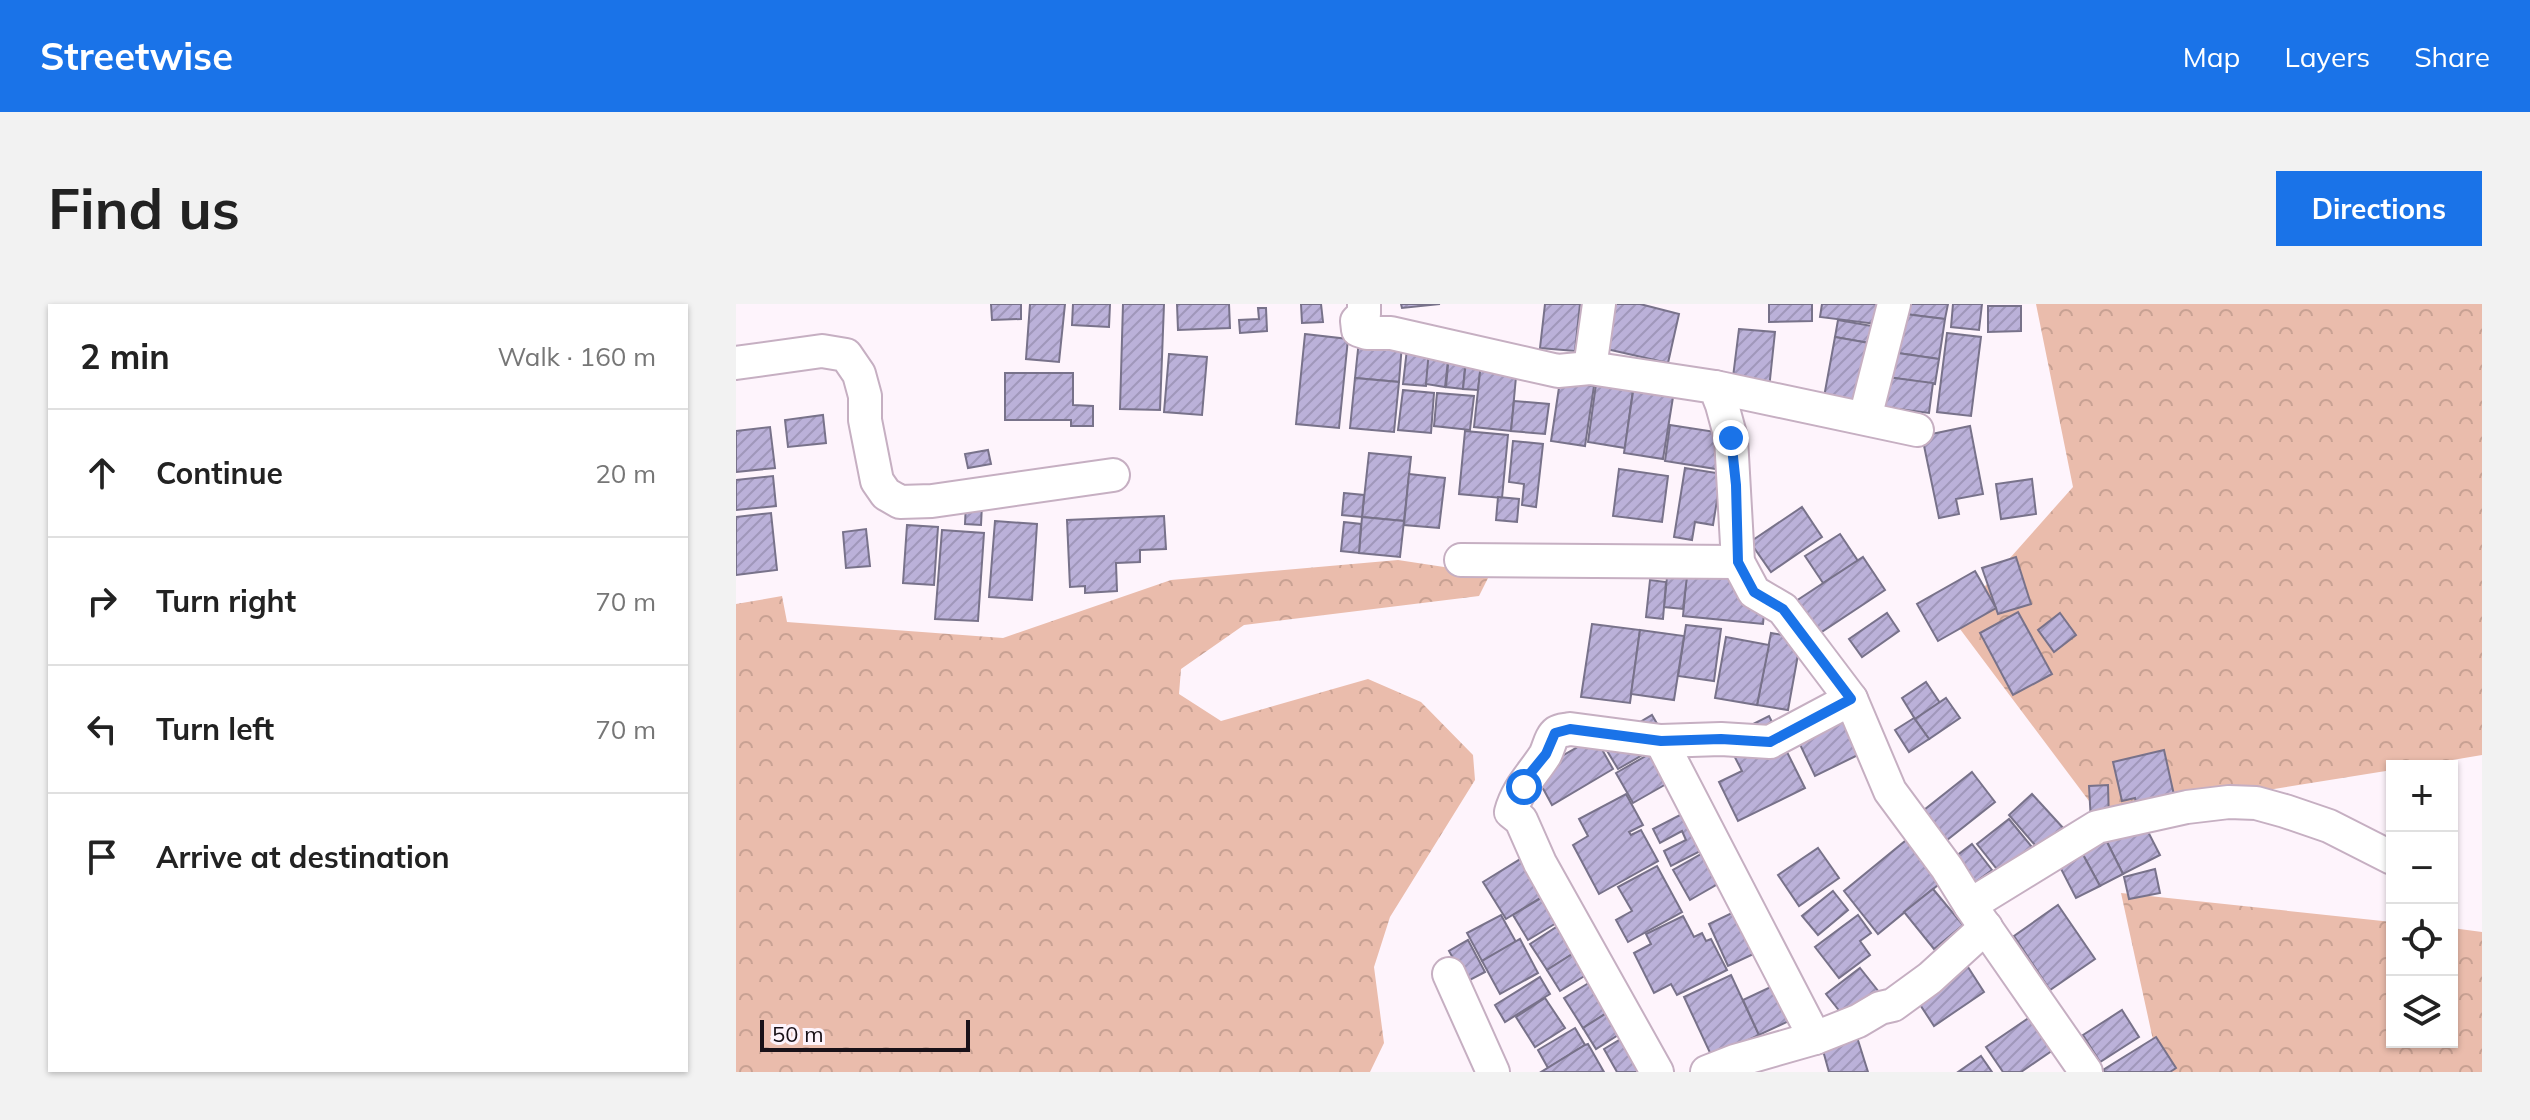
<!DOCTYPE html>
<meta charset="utf-8">
<style>
body{margin:0;font-family:Mulish,sans-serif;background:#f2f2f2;color:#222}
.controls{position:absolute;right:24px;bottom:24px;display:grid;overflow:hidden;border-radius:0px;box-shadow:0 2px 6px #0004}
.controls button{width:72px;height:72px;display:grid;place-items:center;padding:0;border:0;border-bottom:2px solid #e0e0e0;background:#fff;color:#222;font:40px sans-serif}
.scale{position:absolute;left:24px;bottom:20px;width:210px;box-sizing:border-box;padding-left:8px;border:4px solid #191118;border-top:0;font-size:22px;line-height:28px;white-space:nowrap;color:#191118;-webkit-text-stroke:6px #fef4fc;paint-order:stroke}
.stop{position:absolute;width:24px;height:24px;margin:-18px;border:6px solid #1a73e8;border-radius:50%;background:#fff}
.stop.end{background:#1a73e8;border-color:#fff;box-shadow:0 2px 8px #0008}
.list{margin:0;padding:0;list-style:none}
h2{display:flex;justify-content:space-between;align-items:center;height:104px;margin:0;padding:0 32px;font-size:34px}
h2 small{font-size:26px;font-weight:400;color:#767676}
.list li{display:grid;grid-template-columns:52px 1fr auto;gap:24px;align-items:center;box-sizing:border-box;height:128px;padding:0 32px;border-top:2px solid #e0e0e0}
.list b{display:block;font-size:30px;white-space:nowrap}
.list em{font-size:26px;font-style:normal;color:#767676}
.icon{flex:none;width:44px;height:44px;fill:none;stroke:currentColor;stroke-width:2;stroke-linecap:round;stroke-linejoin:round}
.map{position:relative;flex:none;width:1746px;height:768px;overflow:hidden;border-radius:0px}
header{display:flex;align-items:center;gap:48px;box-sizing:border-box;height:112px;padding:0 40px;background:#1a73e8;color:#fff}
header strong{font-size:38px}
nav{display:flex;gap:44px;margin-inline-start:auto;font-size:28px}
.intro{display:flex;align-items:center;justify-content:space-between;box-sizing:border-box;height:192px;padding:0 48px}
h1{margin:0;font-size:56px}
.button{padding:20px 36px;border-radius:0px;background:#1a73e8;color:#fff;font-size:28px;font-weight:700}
main{display:flex;gap:48px;padding:0 48px}
aside{flex:1;background:#fff;border-radius:0px;box-shadow:0 2px 6px #0004}
.map>svg:first-child{display:block}
</style>
<header>
<strong>Streetwise</strong>
<nav><a>Map</a><a>Layers</a><a>Share</a></nav>
</header>
<div class="intro"><h1>Find us</h1><a class="button">Directions</a></div>
<main>
<aside>
<h2>2 min<small>Walk · 160 m</small></h2>
<ul class="list">
<li><svg class="icon" aria-label="ahead" viewBox="0 0 24 24"><path d="M12 20V5M6 11l6-6 6 6"/></svg><div><b>Continue</b></div><em>20 m</em></li>
<li><svg class="icon" aria-label="right" viewBox="0 0 24 24"><path d="M7 20v-9h11M14 6l5 5-5 5"/></svg><div><b>Turn right</b></div><em>70 m</em></li>
<li><svg class="icon" aria-label="left" viewBox="0 0 24 24"><path d="M17 20v-9H6M10 6l-5 5 5 5"/></svg><div><b>Turn left</b></div><em>70 m</em></li>
<li><svg class="icon" aria-label="arrive" viewBox="0 0 24 24"><path d="M6 21V4h12l-3 4 3 4H6"/></svg><div><b>Arrive at destination</b></div></li>
</ul>
</aside>
<div class="map">
<svg width="1746" height="768" viewBox="0 0 1746 768">
<defs>
<pattern id="forest-crowns" width="20" height="18" patternUnits="userSpaceOnUse" patternTransform="scale(2)"><rect width="20" height="18" fill="#eabcac"/><path d="M2 6a3 3 0 1 1 6 0M12 15a3 3 0 1 1 6 0" fill="none" stroke="#c8a193"/></pattern>
<pattern id="building-hatch" width="6" height="6" patternUnits="userSpaceOnUse" patternTransform="scale(2)"><rect width="6" height="6" fill="#bbb1d9"/><path d="M-1 1l2-2M0 6l6-6M5 7l2-2" fill="none" stroke="#a097ba"/></pattern>
</defs>
<rect width="100%" height="100%" fill="#fef4fc"/>
<g fill="url(#forest-crowns)">
<path d="M1300,0H1746V451L1681,462H1656V466L1365,513L1218,317L1337,183Z"/>
<path d="M662,256L754,270L743,292L508,321L445,365L443,390L485,417L632,375L685,398L737,451L739,476L654,613L638,663L648,739L634,768H0V300L46,292L51,318L267,334L435,276Z"/>
<path d="M1385,589L1656,618V738H1716V624L1746,628V768H1424Z"/>
</g>
<g fill="url(#building-hatch)" stroke="#78728a" stroke-width="2">
<path d="M255,0H285V15L256,16Z"/>
<path d="M294,0H329L323,58L290,55Z"/>
<path d="M337,0H374L373,23L336,21Z"/>
<path d="M387,0H428L424,106L384,105Z"/>
<path d="M441,0H493L494,24L442,26Z"/>
<path d="M565,0H585L587,18L566,19Z"/>
<path d="M665,0H704L666,4Z"/>
<path d="M809,0H844L839,47L804,44Z"/>
<path d="M876,0H904L943,10L932,59L866,44Z"/>
<path d="M1033,0H1076V17L1033,18Z"/>
<path d="M1086,0H1143L1140,20L1084,13Z"/>
<path d="M1162,0H1212L1209,15L1161,9Z"/>
<path d="M1217,0H1246L1243,26L1215,23Z"/>
<path d="M1252,2H1285V27L1252,28Z"/>
<path d="M522,4H530L531,27L504,29L503,16L523,15Z"/>
<path d="M1161,9L1209,15L1203,55L1155,48Z"/>
<path d="M1102,16L1136,22L1133,39L1099,33Z"/>
<path d="M1003,25L1039,28L1033,85L996,81Z"/>
<path d="M1211,29L1245,33L1235,112L1201,108Z"/>
<path d="M569,30L612,35L603,124L560,120Z"/>
<path d="M1099,33L1133,39L1122,99L1088,93Z"/>
<path d="M623,36L666,40L663,78L619,74Z"/>
<path d="M671,45L694,47L690,82L667,80Z"/>
<path d="M693,46L713,48L709,83L690,80Z"/>
<path d="M1155,48L1203,55L1199,80L1151,73Z"/>
<path d="M433,50L471,53L466,111L428,108Z"/>
<path d="M713,50L730,52L727,85L710,83Z"/>
<path d="M730,57L745,59L742,86L727,85Z"/>
<path d="M745,59L781,62L775,127L738,123Z"/>
<path d="M269,69H337V101L357,102V122H335V116H269Z"/>
<path d="M1151,73L1197,79L1193,109L1147,103Z"/>
<path d="M619,74L663,78L658,128L614,124Z"/>
<path d="M824,77L858,82L849,142L815,137Z"/>
<path d="M860,80L897,86L889,144L852,138Z"/>
<path d="M898,81L938,87L927,155L888,149Z"/>
<path d="M667,86L698,89L695,129L662,126Z"/>
<path d="M701,89L738,92L734,126L698,122Z"/>
<path d="M778,97L813,100L809,130L775,127Z"/>
<path d="M87,111L90,139L52,143L49,116Z"/>
<path d="M934,121L986,129L980,165L929,157Z"/>
<path d="M1234,122L1247,190L1220,195L1223,210L1203,214L1186,132Z"/>
<path d="M34,123L39,164L0,168V127Z"/>
<path d="M729,127L772,131L766,194L723,190Z"/>
<path d="M777,137L807,140L800,203L786,201L788,180L773,178Z"/>
<path d="M252,146L255,160L232,164L229,150Z"/>
<path d="M633,149L675,153L668,217L626,213Z"/>
<path d="M949,164L993,171L990,192L982,190L977,221L959,218L956,236L938,233Z"/>
<path d="M883,165L932,172L926,218L877,212Z"/>
<path d="M673,170L709,174L703,224L668,221Z"/>
<path d="M37,172L40,202L0,206V176Z"/>
<path d="M1296,175L1300,210L1265,215L1260,180Z"/>
<path d="M608,189L628,191L626,213L606,211Z"/>
<path d="M762,193L783,195L781,218L760,216Z"/>
<path d="M230,199L246,200L245,221L229,220Z"/>
<path d="M1066,203L1086,233L1035,268L1014,238Z"/>
<path d="M35,209L41,266L0,271V213Z"/>
<path d="M428,212L430,245L404,246V258L380,259L381,287L349,289V282L334,283L331,216Z"/>
<path d="M626,213L668,217L664,253L623,249Z"/>
<path d="M259,217L301,220L296,296L253,293Z"/>
<path d="M608,218L625,220L623,249L605,247Z"/>
<path d="M171,221L202,223L198,281L167,279Z"/>
<path d="M130,225L134,262L110,264L107,228Z"/>
<path d="M206,226L248,229L242,317L199,315Z"/>
<path d="M1104,230L1122,257L1087,279L1069,252Z"/>
<path d="M1127,253L1149,286L1081,331L1060,297Z"/>
<path d="M1280,253L1295,300L1262,310L1246,264Z"/>
<path d="M952,258L1012,264L1030,289L1027,320L947,312Z"/>
<path d="M932,263L952,264L947,305L928,303Z"/>
<path d="M1239,267L1260,304L1202,337L1181,300Z"/>
<path d="M914,276L930,278L927,315L910,313Z"/>
<path d="M1282,308L1316,370L1277,391L1244,329Z"/>
<path d="M1151,309L1163,327L1126,353L1113,335Z"/>
<path d="M1324,309L1340,331L1318,348L1302,326Z"/>
<path d="M856,320L904,326L894,399L845,393Z"/>
<path d="M950,321L985,325L978,377L942,372Z"/>
<path d="M904,326L948,332L938,396L895,390Z"/>
<path d="M1035,329L1065,334L1052,406L1021,401Z"/>
<path d="M990,333L1033,341L1021,401L979,394Z"/>
<path d="M1190,378L1204,399L1179,415L1166,394Z"/>
<path d="M1210,394L1224,414L1193,435L1179,415Z"/>
<path d="M1106,408L1126,449L1079,472L1059,430Z"/>
<path d="M916,411L931,437L882,465L867,440Z"/>
<path d="M1033,412L1069,484L1002,517L983,478L1006,467L989,434Z"/>
<path d="M1178,414L1193,435L1173,448L1159,426Z"/>
<path d="M859,433L877,465L816,501L798,468Z"/>
<path d="M929,441L946,471L897,499L880,469Z"/>
<path d="M1428,446L1438,491L1402,510L1399,494L1386,497L1377,458Z"/>
<path d="M1236,468L1259,498L1211,536L1188,506Z"/>
<path d="M1372,481L1373,517L1355,518L1353,482Z"/>
<path d="M890,490L907,521L893,528L895,531L905,526L922,557L863,590L837,541L852,532L843,515Z"/>
<path d="M1296,490L1329,526L1305,548L1273,511Z"/>
<path d="M973,496L992,533L935,562L928,547L950,536L946,527L924,539L917,525Z"/>
<path d="M1273,515L1296,543L1264,569L1241,540Z"/>
<path d="M1406,516L1424,551L1387,570L1369,534Z"/>
<path d="M1174,533L1208,576L1142,630L1108,587Z"/>
<path d="M1369,534L1387,570L1364,582L1345,547Z"/>
<path d="M990,536L1006,566L954,596L937,566Z"/>
<path d="M1236,540L1256,566L1234,582L1215,556Z"/>
<path d="M1082,544L1103,574L1063,602L1042,571Z"/>
<path d="M799,546L822,583L770,615L747,578Z"/>
<path d="M1345,547L1364,582L1340,594L1322,559Z"/>
<path d="M921,562L946,608L892,638L880,616L896,607L882,583Z"/>
<path d="M1419,565L1424,589L1393,595L1388,573Z"/>
<path d="M1197,585L1227,621L1198,645L1168,608Z"/>
<path d="M1097,587L1112,606L1082,631L1066,612Z"/>
<path d="M807,593L822,618L792,636L777,611Z"/>
<path d="M1023,596L1043,638L992,662L973,620Z"/>
<path d="M1322,601L1359,655L1314,686L1278,632Z"/>
<path d="M765,611L780,638L746,657L731,629Z"/>
<path d="M1122,611L1135,629L1124,637L1134,651L1103,674L1079,643Z"/>
<path d="M947,612L958,633L966,629L970,637L975,635L991,666L941,691L935,680L918,689L898,649L915,640L910,630Z"/>
<path d="M825,620L841,647L811,666L794,640Z"/>
<path d="M784,635L802,669L764,690L746,657Z"/>
<path d="M732,636L749,668L730,678L713,647Z"/>
<path d="M841,647L855,668L824,687L811,666Z"/>
<path d="M1230,660L1248,688L1198,722L1179,693Z"/>
<path d="M1124,664L1143,688L1109,714L1090,690Z"/>
<path d="M869,669L888,698L847,724L828,694Z"/>
<path d="M995,671L1023,731L976,753L948,693Z"/>
<path d="M1060,671L1076,706L1023,731L1007,696Z"/>
<path d="M804,673L814,690L769,718L759,701Z"/>
<path d="M809,694L829,724L799,743L780,713Z"/>
<path d="M888,698L901,719L860,745L847,724Z"/>
<path d="M1386,706L1403,733L1364,758L1347,731Z"/>
<path d="M1297,711L1320,744L1285,768H1267L1250,743Z"/>
<path d="M908,721L926,768H881L868,745Z"/>
<path d="M839,724L849,741L812,764L802,746Z"/>
<path d="M1121,733L1132,768H1093L1086,743Z"/>
<path d="M1420,733L1440,764L1434,768H1369L1367,766Z"/>
<path d="M852,740L868,768H805L849,741Z"/>
<path d="M1245,752L1256,768H1222Z"/>
</g>
<g fill="none" stroke-linecap="round" stroke-linejoin="round">
<g stroke="#c6afc2" stroke-width="36">
<g id="minor">
<path d="M628,0V10L621,17L622,26L631,29H655L822,67L854,64L979,83L986,101L995,134L1002,258L1018,288L1047,305L1115,395L1154,487L1211,564L1234,601L1350,768"/>
<path d="M0,59L86,47L110,51L123,70L129,92V116L141,177L150,190L164,198L196,197L377,171"/>
<path d="M854,64L863,0"/>
<path d="M979,83L1181,126"/>
<path d="M1129,114L1158,0"/>
<path d="M725,256L1002,258"/>
<path d="M925,437L1079,734"/>
<path d="M1234,601L1361,523L1451,503L1493,498L1520,499L1549,507L1593,522L1656,554"/>
<path d="M713,670L757,768"/>
<path d="M921,768L804,559L785,516L775,508C781,485 797,470 809,451C813,444 814,433 821,428C824,426 830,426 834,425L925,437L985,435L1034,438L1115,395"/>
<path d="M971,768L999,757L1079,734L1122,717L1144,704L1157,701L1194,674L1250,623"/>
</g>
</g>
<use href="#minor" stroke="#fff" stroke-width="32"/>
</g>
<g fill="none" stroke-linecap="round" stroke-linejoin="round">
<path stroke="#1a73e8" stroke-width="10" d="M788,483L792,472L810,450L819,429L834,425L925,437L985,435L1034,438L1115,395L1047,305L1018,288L1002,258L1000,181L995,134"/>
</g>
</svg>
<div class="controls">
<button>+</button>
<button>−</button>
<button><svg class="icon" aria-label="locate" viewBox="0 0 24 24"><circle cx="12" cy="12" r="6"/><path d="M12 2v4M12 18v4M2 12h4M18 12h4"/></svg></button>
<button><svg class="icon" aria-label="layers" viewBox="0 0 24 24"><path d="M12 4l9 5-9 5-9-5zM3 14l9 5 9-5"/></svg></button>
</div>
<div class="scale">50 m</div>
<div class="stop" style="left:788px;top:483px"></div>
<div class="stop end" style="left:995px;top:134px"></div>
</div>
</main>
